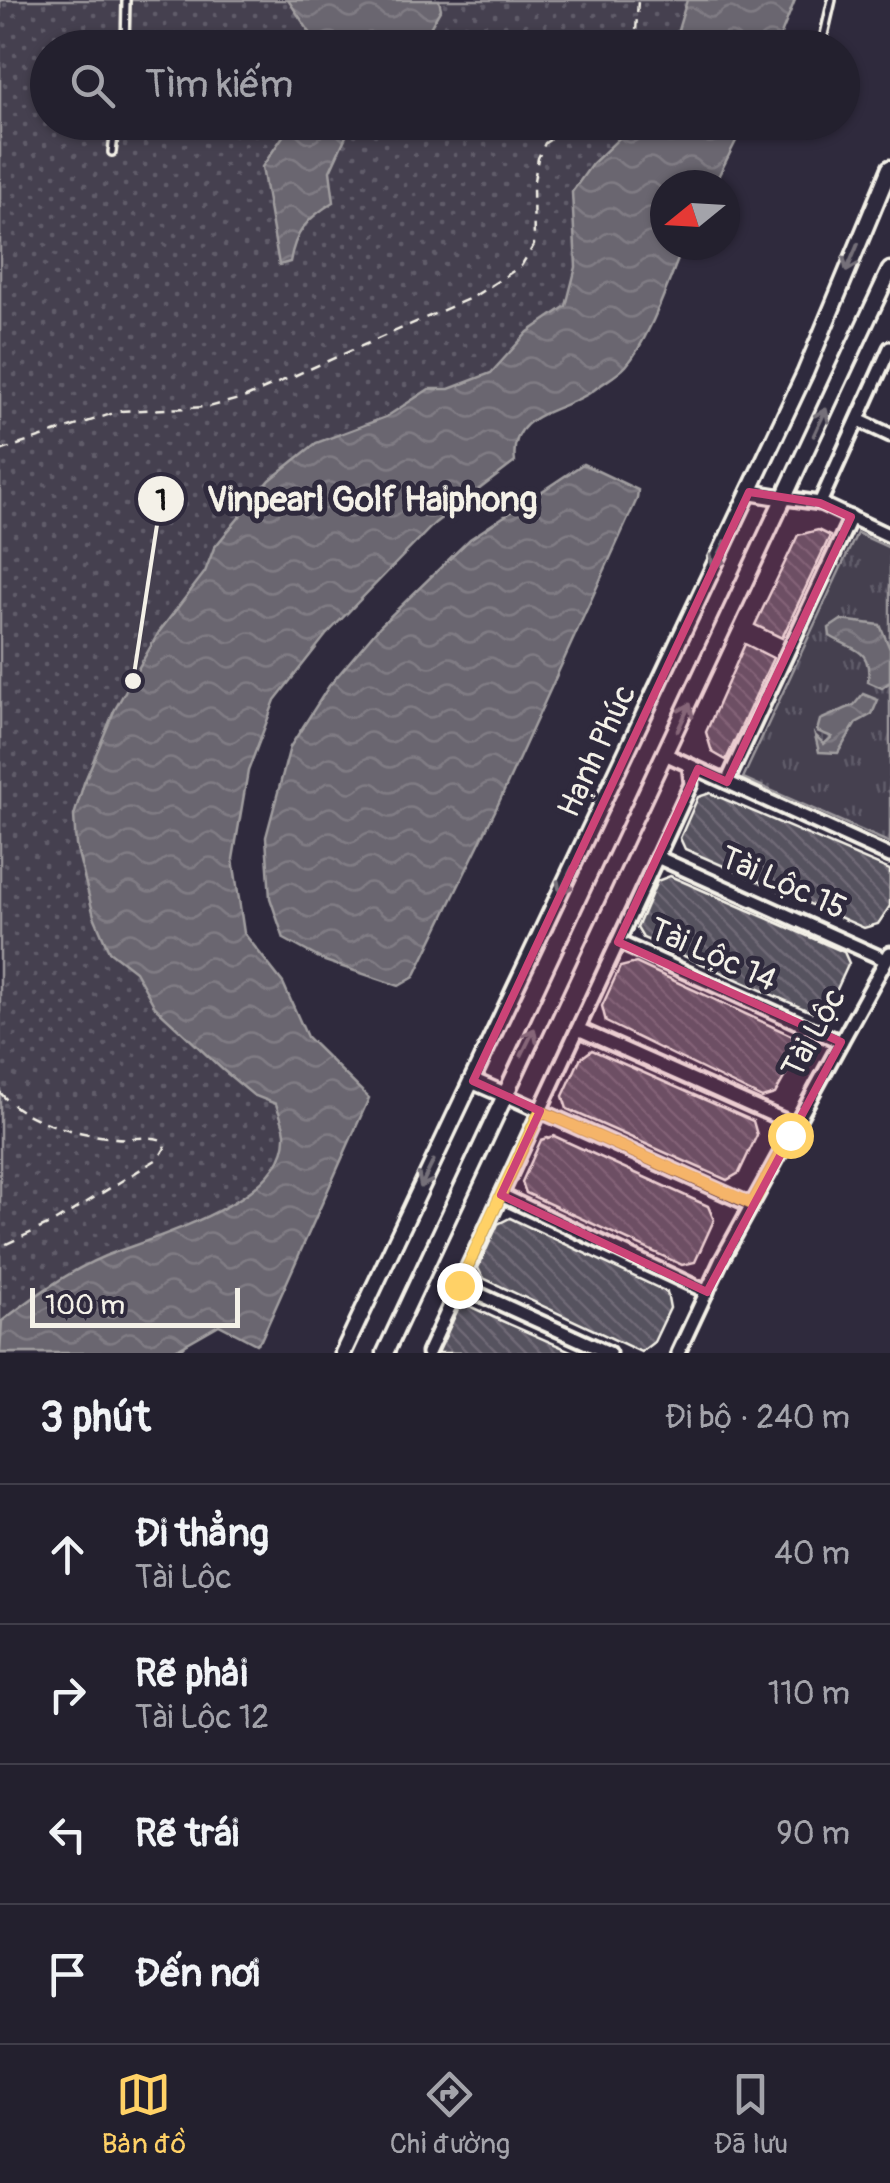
<!DOCTYPE html>
<html lang="vi">
<meta charset="utf-8">
<style>
body{margin:0;font-family:Pangolin,sans-serif;background:#2f2d3a;color:#f1f3f6}
.compass{position:absolute;left:650px;top:170px;width:90px;height:90px;border-radius:50%;background:#23202e;box-shadow:0 2px 8px #0004;rotate:252deg}
.scale{position:absolute;left:30px;bottom:25px;width:210px;box-sizing:border-box;padding-left:10px;border:5px solid #f4f1e8;border-top:0;font-size:28px;line-height:35px;white-space:nowrap;color:#f4f1e8;-webkit-text-stroke:8px #2f2a3d;paint-order:stroke}
.stop{position:absolute;width:30px;height:30px;margin:-22px;border:8px solid #ffd166;border-radius:50%;background:#fff}
.stop.end{background:#ffd166;border-color:#fff;box-shadow:0 2px 10px #0008}
.list{margin:0;padding:0;list-style:none}
h2{display:flex;justify-content:space-between;align-items:center;height:130px;margin:0;padding:0 40px;font-size:42px}
h2 small{font-size:32px;font-weight:400;color:#a3a3aa}
.list li{display:grid;grid-template-columns:65px 1fr auto;gap:30px;align-items:center;box-sizing:border-box;height:140px;padding:0 40px;border-top:2px solid #403e4a}
.list b{display:block;font-size:38px;white-space:nowrap}
.list p{margin:0;font-size:32px;white-space:nowrap;color:#a3a3aa}
.list em{font-size:32px;font-style:normal;color:#a3a3aa}
.icon{flex:none;width:55px;height:55px;fill:none;stroke:currentColor;stroke-width:2;stroke-linecap:round;stroke-linejoin:round}
.map{position:relative;flex:none;width:890px;height:1353px;overflow:hidden}
.search{position:absolute;background:#23202e;box-shadow:0 2px 8px #0004;left:30px;right:30px;top:30px;height:110px;display:flex;align-items:center;gap:25px;box-sizing:border-box;padding:0 35px;border-radius:55px;color:#a3a3aa;font-size:38px}
.sheet{height:690px;background:#23202e}
nav{display:flex;justify-content:space-around;align-items:center;box-sizing:border-box;height:140px;border-top:2px solid #403e4a;background:#23202e;font-size:28px;color:#a3a3aa}
nav a{display:grid;justify-items:center;gap:5px}
nav .on{color:#ffd166}
.map>svg:first-child{display:block}
</style>
<div class="map">
<svg width="890" height="1353" viewBox="0 0 890 1353">
<defs>
<pattern id="grass-dots" width="8" height="8" patternUnits="userSpaceOnUse" patternTransform="scale(2.5)"><rect width="8" height="8" fill="#454050"/><path d="M2 2h.1M6 6h.1" fill="none" stroke="#605c69" stroke-width="1.8" stroke-linecap="round"/></pattern>
<pattern id="park-tufts" width="24" height="20" patternUnits="userSpaceOnUse" patternTransform="scale(2.5)"><rect width="24" height="20" fill="#454050"/><path d="M3 7l-1-3M5 7V3M7 7l1-3M15 17l-1-3M17 17v-4M19 17l1-3" fill="none" stroke="#605c69"/></pattern>
<pattern id="water-waves" width="16" height="10" patternUnits="userSpaceOnUse" patternTransform="scale(2.5)"><rect width="16" height="10" fill="#6a6670"/><path d="M0 5q4-4 8 0t8 0" fill="none" stroke="#807c84"/></pattern>
<pattern id="building-back-hatch" width="6" height="6" patternUnits="userSpaceOnUse" patternTransform="scale(2.5)"><rect width="6" height="6" fill="#56525f"/><path d="M-1 5l2 2M0 0l6 6M5-1l2 2" fill="none" stroke="#6f6b76"/></pattern>
</defs>
<rect width="100%" height="100%" fill="#2f2a3d"/>
<filter id="ink" filterUnits="userSpaceOnUse"><feTurbulence type="fractalNoise" baseFrequency=".01" numOctaves="2"/><feDisplacementMap in="SourceGraphic" scale="20" xChannelSelector="R" yChannelSelector="G"/><feConvolveMatrix kernelMatrix="1 2 1 2 8 2 1 2 1" color-interpolation-filters="sRGB"/></filter>
<g filter="url(#ink)">
<path fill="url(#grass-dots)" stroke="#9c989c" stroke-width="2.5" d="M0,0H707L696,47L48,48V122L665,123L599,291L470,419L181,816L310,1145L199,1329L177,1353H0Z"/>
<path fill="url(#park-tufts)" stroke="#9c989c" stroke-width="2.5" d="M857,533L890,548V843L743,778Z"/>
<g fill="url(#water-waves)" stroke="#a19ea0" stroke-width="2.5">
<path d="M288,0H439L441,9L419,47H310L311,34Z"/>
<path d="M687,0H795L776,47H673Z"/>
<path d="M292,123H352L330,171L334,202C307,218 295,232 290,262L279,265L262,167Z"/>
<path d="M635,123H745L714,185H665V245H684C669,279 650,339 626,366C618,375 604,382 594,390C566,412 508,411 515,462L435,523L326,635L275,700L248,771L233,859L244,933L283,983L307,1037L369,1098L261,1340L256,1344L219,1325L170,1353H0L2,1321C35,1296 67,1272 105,1256C153,1237 289,1201 285,1133C284,1124 279,1113 276,1104L253,1095L223,1070L155,1007L135,971L109,951L94,916L76,845L74,816L84,783L114,711L159,632L205,572L214,548L270,480L316,443L386,417L429,389H449L491,373L528,332L566,306L576,267L572,192L592,164Z"/>
<path d="M583,464L638,490L637,499L495,811L414,977L399,986L325,961L284,939L270,898L266,837L290,747L329,686L380,626L470,539Z"/>
<path d="M841,620L880,625L890,649V682L882,688L868,682C872,647 853,651 830,636L829,628Z"/>
<path d="M863,694L878,700L872,714L856,723L838,753L819,752L815,735L824,744L832,737L817,731L820,720L854,705Z"/>
</g>
<g fill="url(#building-back-hatch)" stroke="#f4f1e8" stroke-width="2.5">
<path d="M818,530L830,536L782,638L755,625L798,535Z"/>
<path d="M745,644L773,658L726,760L712,752L706,732Z"/>
<path d="M710,793L890,870V906L878,924L864,928L685,849L680,838L698,797Z"/>
<path d="M670,876L844,952L849,963L827,1011L818,1015L643,938L637,928L657,881Z"/>
<path d="M636,963L795,1037L800,1049L775,1094L762,1098L606,1022L602,1006L620,967Z"/>
<path d="M592,1050L753,1121L757,1135L739,1173L727,1180L567,1109L563,1096L580,1059Z"/>
<path d="M554,1136L708,1206L714,1220L695,1262L682,1265L526,1193L522,1182L541,1140Z"/>
<path d="M510,1218L667,1292L670,1308L654,1342L641,1352L483,1278L478,1268L498,1224Z"/>
<path d="M467,1305L493,1317L575,1353H438L458,1309Z"/>
</g>
<g fill="none" stroke-linecap="round" stroke-linejoin="round">
<g stroke="#f4f1e8" stroke-width="12">
<g id="service">
<path d="M125,48L126,0"/>
<path d="M821,48L832,0"/>
<path d="M112,152L116,122"/>
</g>
</g>
<g stroke="#f4f1e8" stroke-width="19">
<g id="minor">
<path d="M858,420L890,435"/>
<path d="M785,498L820,503L890,536"/>
<path d="M820,503L890,348"/>
<path d="M689,765L890,856"/>
<path d="M727,782L851,517"/>
<path d="M657,857L886,960"/>
<path d="M618,942L841,1042"/>
<path d="M578,1029L795,1125"/>
<path d="M503,1094L751,1205"/>
<path d="M501,1195L707,1292"/>
<path d="M459,1285L609,1353"/>
<path d="M428,1353L691,784L689,765L667,755"/>
<path d="M678,1353L721,1261L890,953"/>
</g>
</g>
<g stroke="#f4f1e8" stroke-width="21">
<g id="tertiary">
<path d="M749,492L785,498"/>
<path d="M473,1081L503,1094"/>
<path d="M343,1353L805,373L890,168"/>
<path d="M385,1353L890,270"/>
</g>
</g>
<g stroke="#f4f1e8" stroke-width="2.5" stroke-dasharray="10 8" stroke-linecap="butt">
<path d="M635,48L638,0"/>
<path d="M0,451L120,411L209,407L246,397L473,297L521,266L534,245L533,186L538,158L545,143L577,122"/>
<path d="M0,1092C22,1122 79,1134 115,1138C131,1140 147,1135 162,1140L165,1148L159,1158L56,1221L0,1247"/>
</g>
<use href="#service" stroke="#2f2a3d" stroke-width="5"/>
<use href="#minor" stroke="#2f2a3d" stroke-width="11"/>
<use href="#tertiary" stroke="#2f2a3d" stroke-width="14"/>
</g>
<defs><path id="oneway-shaft" d="M-6 0H5M1.5-3L5.5 0L1.5 3" fill="none" stroke-width="1.6" stroke-linecap="round" stroke-linejoin="round" transform="scale(2.5)"/></defs>
<g stroke="#747079">
<use href="#oneway-shaft" transform="translate(852 258) rotate(113)"/>
<use href="#oneway-shaft" transform="translate(820 422) rotate(-65)"/>
<use href="#oneway-shaft" transform="translate(719 555) rotate(115)"/>
<use href="#oneway-shaft" transform="translate(684 717) rotate(-65)"/>
<use href="#oneway-shaft" transform="translate(566 881) rotate(115)"/>
<use href="#oneway-shaft" transform="translate(528 1042) rotate(-64)"/>
<use href="#oneway-shaft" transform="translate(427 1174) rotate(116)"/>
</g>
</g>
<g fill="none" stroke-linecap="round" stroke-linejoin="round" filter="url(#ink)">
<path stroke="#ffd166" stroke-width="12" d="M459,1285L540,1111L752,1204L790,1135"/>
</g>
<path fill="#cc4377" fill-opacity="0.2" stroke="#cc4377" stroke-width="8" stroke-linejoin="round" d="M749,492L820,503L851,517L727,782L698,769L618,942L841,1042L707,1292L501,1195L540,1111L473,1081Z"/>
<g text-anchor="middle" dominant-baseline="central" stroke-width="10" stroke-linejoin="round" paint-order="stroke">
<g font-size="32" fill="#f4f1e8" stroke="#2f2a3d">
<text transform="translate(597 751) rotate(-65)">Hạnh Phúc</text>
<text transform="translate(783 883) rotate(24)">Tài Lộc 15</text>
<text transform="translate(713 955) rotate(24)">Tài Lộc 14</text>
<text transform="translate(814 1033) rotate(-61)">Tài Lộc</text>
</g>
</g>
<path fill="none" stroke="#f4f1e8" stroke-width="4" d="M133 681L161 499"/>
<g fill="#f4f1e8" stroke="#2f2a3d" stroke-width="4">
<circle cx="133" cy="681" r="10"/>
<circle cx="161" cy="499" r="25"/>
</g>
<g font-size="30" text-anchor="middle" font-weight="bold" fill="#111">
<text x="161" y="510">1</text>
</g>
<g font-size="35" text-anchor="middle" font-weight="bold" fill="#f4f1e8" stroke="#2f2a3d" stroke-width="10" stroke-linejoin="round" paint-order="stroke">
<text x="372" y="511">Vinpearl Golf Haiphong</text>
</g>
</svg>
<svg class="compass" viewBox="-18 -18 36 36"><path d="M0-13l5 13h-10z" fill="#e53935"/><path d="M0 13l5-13h-10z" fill="#a3a3aa"/></svg>
<div class="scale">100 m</div>
<div class="stop" style="left:790px;top:1135px"></div>
<div class="stop end" style="left:459px;top:1285px"></div>
<div class="search"><svg class="icon" aria-label="search" viewBox="0 0 24 24"><circle cx="10" cy="10" r="6"/><path d="M15 15l6 6"/></svg>Tìm kiếm</div>
</div>
<section class="sheet">
<h2>3 phút<small>Đi bộ · 240 m</small></h2>
<ul class="list">
<li><svg class="icon" aria-label="ahead" viewBox="0 0 24 24"><path d="M12 20V5M6 11l6-6 6 6"/></svg><div><b>Đi thẳng</b><p>Tài Lộc</p></div><em>40 m</em></li>
<li><svg class="icon" aria-label="right" viewBox="0 0 24 24"><path d="M7 20v-9h11M14 6l5 5-5 5"/></svg><div><b>Rẽ phải</b><p>Tài Lộc 12</p></div><em>110 m</em></li>
<li><svg class="icon" aria-label="left" viewBox="0 0 24 24"><path d="M17 20v-9H6M10 6l-5 5 5 5"/></svg><div><b>Rẽ trái</b></div><em>90 m</em></li>
<li><svg class="icon" aria-label="arrive" viewBox="0 0 24 24"><path d="M6 21V4h12l-3 4 3 4H6"/></svg><div><b>Đến nơi</b></div></li>
</ul>
</section>
<nav>
<a class="on"><svg class="icon" aria-label="map" viewBox="0 0 24 24"><path d="M3 6l6-2 6 2 6-2v14l-6 2-6-2-6 2zM9 4v14M15 6v14"/></svg>Bản đồ</a>
<a><svg class="icon" aria-label="directions" viewBox="0 0 24 24"><path d="M12 3l9 9-9 9-9-9zM9 14v-3h6M13 9l2 2-2 2"/></svg>Chỉ đường</a>
<a><svg class="icon" aria-label="saved" viewBox="0 0 24 24"><path d="M7 4h10v16l-5-4-5 4z"/></svg>Đã lưu</a>
</nav>
